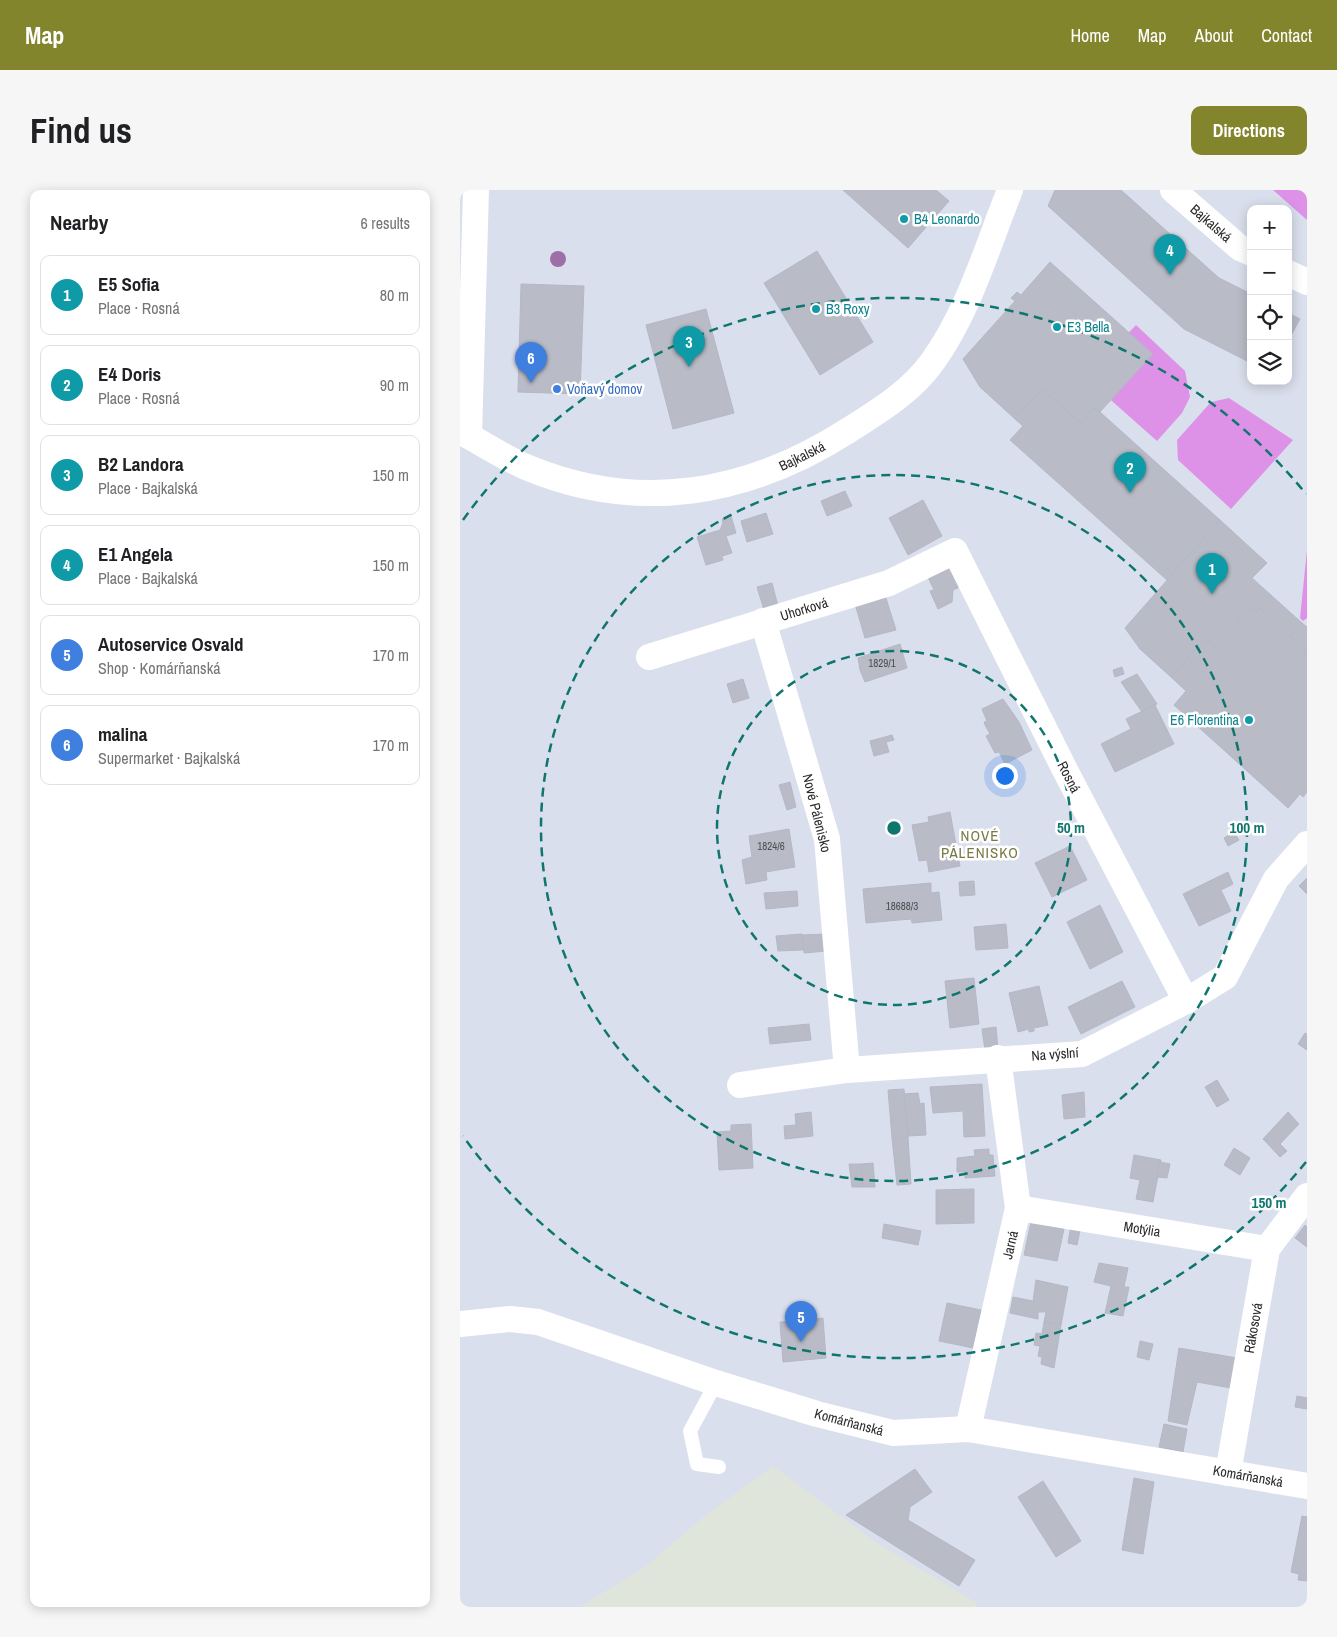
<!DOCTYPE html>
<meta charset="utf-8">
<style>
body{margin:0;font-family:"Archivo Narrow",sans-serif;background:#f6f6f6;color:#202124}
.controls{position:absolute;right:15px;top:15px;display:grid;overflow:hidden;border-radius:10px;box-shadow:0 2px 12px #0003}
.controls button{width:45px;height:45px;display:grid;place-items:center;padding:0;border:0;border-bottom:1px solid #e0e0e0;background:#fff;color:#202124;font:25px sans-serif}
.you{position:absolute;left:544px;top:585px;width:18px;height:18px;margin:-12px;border:4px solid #fff;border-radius:50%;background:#1a73e8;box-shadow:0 0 0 8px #1a73e833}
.badge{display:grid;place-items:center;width:32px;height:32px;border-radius:50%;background:#83852c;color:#fff;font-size:16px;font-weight:700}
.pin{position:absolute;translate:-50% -41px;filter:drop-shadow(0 1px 2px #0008)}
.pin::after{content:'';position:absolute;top:26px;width:18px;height:15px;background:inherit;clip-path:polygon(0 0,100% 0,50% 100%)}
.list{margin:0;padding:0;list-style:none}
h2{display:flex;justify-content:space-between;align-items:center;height:65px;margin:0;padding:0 20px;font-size:21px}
h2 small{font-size:16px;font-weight:400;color:#757577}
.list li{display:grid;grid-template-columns:32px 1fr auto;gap:15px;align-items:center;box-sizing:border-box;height:80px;margin:0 10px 10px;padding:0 10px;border:1px solid #e0e0e0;border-radius:10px}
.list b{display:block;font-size:19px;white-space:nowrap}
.list p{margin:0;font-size:16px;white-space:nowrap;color:#757577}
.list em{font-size:16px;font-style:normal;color:#757577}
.icon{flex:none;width:28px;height:28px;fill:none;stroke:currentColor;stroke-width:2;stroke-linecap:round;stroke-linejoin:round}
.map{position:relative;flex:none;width:847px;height:1417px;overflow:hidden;border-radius:10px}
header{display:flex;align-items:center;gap:30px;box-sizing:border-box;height:70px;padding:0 25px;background:#83852c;color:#fff}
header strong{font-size:24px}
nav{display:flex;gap:28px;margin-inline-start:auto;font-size:18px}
.intro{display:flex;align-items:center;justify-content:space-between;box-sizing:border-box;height:120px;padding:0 30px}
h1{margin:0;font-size:35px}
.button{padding:12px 22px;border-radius:10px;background:#83852c;color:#fff;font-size:18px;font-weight:700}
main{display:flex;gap:30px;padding:0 30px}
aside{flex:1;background:#fff;border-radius:10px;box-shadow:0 2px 12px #0003}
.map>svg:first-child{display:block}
</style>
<header>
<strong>Map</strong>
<nav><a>Home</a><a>Map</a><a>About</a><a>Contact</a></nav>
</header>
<div class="intro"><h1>Find us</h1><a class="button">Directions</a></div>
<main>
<aside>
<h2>Nearby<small>6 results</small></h2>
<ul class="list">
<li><span class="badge" style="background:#0f9aa8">1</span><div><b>E5 Sofia</b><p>Place · Rosná</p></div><em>80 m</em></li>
<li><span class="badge" style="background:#0f9aa8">2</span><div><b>E4 Doris</b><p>Place · Rosná</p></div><em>90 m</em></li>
<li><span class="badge" style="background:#0f9aa8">3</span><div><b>B2 Landora</b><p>Place · Bajkalská</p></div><em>150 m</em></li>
<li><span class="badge" style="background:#0f9aa8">4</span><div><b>E1 Angela</b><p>Place · Bajkalská</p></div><em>150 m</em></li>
<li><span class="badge" style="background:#3f7fe0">5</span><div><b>Autoservice Osvald</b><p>Shop · Komárňanská</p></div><em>170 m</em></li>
<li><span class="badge" style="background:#3f7fe0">6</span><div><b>malina</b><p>Supermarket · Bajkalská</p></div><em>170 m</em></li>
</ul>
</aside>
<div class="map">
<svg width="847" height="1417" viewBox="0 0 847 1417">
<rect width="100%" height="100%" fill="#dadfed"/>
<path fill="#e0e5dc" d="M313,1276L418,1354L517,1413L516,1417H120L185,1377L245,1326Z"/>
<g fill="#dd92e8">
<path d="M813,0H847V30Z"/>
<path d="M676,135L725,181L730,207L722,223L697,251L626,188Z"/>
<path d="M769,208L833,250L771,319L718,270L717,250L751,212Z"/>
<path d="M847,360V428L843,431L840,428Z"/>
</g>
<g fill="#b9bcc7" stroke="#b4b7c9">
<path d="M383,0H476L489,11L448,58Z"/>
<path d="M595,0H661L759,88L791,104V173L724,139L588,16Z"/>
<path d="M357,61L413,152L360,185L304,93Z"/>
<path d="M590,72L693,164L639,223L633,218L621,233L582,199L555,229L520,197L503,169L555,111L551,108L557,102L561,105Z"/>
<path d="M61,94L124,96L120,204L58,202Z"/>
<path d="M246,119L274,223L213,239L186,135Z"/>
<path d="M828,123L840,129L828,151Z"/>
<path d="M582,199L621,233L633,218L640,222L760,330L707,390L550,250L563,236L555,229Z"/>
<path d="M385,301L392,316L367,326L361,311Z"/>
<path d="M463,310L482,346L448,365L429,328Z"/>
<path d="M306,323L313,344L287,352L281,331Z"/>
<path d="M271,326L276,343L266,346L272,363L262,366L263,370L246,375L237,347L260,340L263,333L262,329Z"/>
<path d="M760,330L807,373L792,388L842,433L830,446L799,418L795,423L790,419L755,457L745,449L711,487L680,459L665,438Z"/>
<path d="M493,371L502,396L493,400L492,412L478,419L470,401L474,400L466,383Z"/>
<path d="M312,393L318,416L304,420L297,397Z"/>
<path d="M425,405L436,440L405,448L395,414Z"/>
<path d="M799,418L847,462V602L843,607L840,604L828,618L714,515L726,501L711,487L745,449L755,457L790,419L795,423Z"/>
<path d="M842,433L847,437V462L830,446Z"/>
<path d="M440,454L447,478L405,492L400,480L398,468Z"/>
<path d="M662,477L664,484L655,487L653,480Z"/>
<path d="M677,484L697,514L682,522L661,492Z"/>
<path d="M283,489L289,508L273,513L267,494Z"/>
<path d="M543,509L559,532L572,560L545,574L539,562L535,563L526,546L530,544L525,535L524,532L527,531L522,519Z"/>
<path d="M695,515L714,554L655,582L641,554L671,539L666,529Z"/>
<path d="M432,545L434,550L426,552L429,562L414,566L410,551Z"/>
<path d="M330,592L336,617L327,620L319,595Z"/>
<path d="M490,622L500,676L469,682L467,670L459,671L452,635L469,632L468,627Z"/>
<path d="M329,639L335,677L306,682L307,690L286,694L282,670L292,667L289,646Z"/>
<path d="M774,642L779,650L768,656L764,648Z"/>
<path d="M610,656L627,690L592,707L575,673Z"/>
<path d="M768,682L773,694L761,700L771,721L739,736L723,704Z"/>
<path d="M847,688V704L839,696Z"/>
<path d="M514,691L515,705L500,706L499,692Z"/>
<path d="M471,693V703L479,702L482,730L452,733L451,729L406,733L403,699Z"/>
<path d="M337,701L338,716L306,719L304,703Z"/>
<path d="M640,715L663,762L630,779L607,732Z"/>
<path d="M546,734L548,758L516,760L514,737Z"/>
<path d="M342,744L343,760L318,761L316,746Z"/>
<path d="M365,744L366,761L344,763L342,745Z"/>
<path d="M514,788L519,834L490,838L485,791Z"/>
<path d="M662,791L675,817L621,844L608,817Z"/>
<path d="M579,796L588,835L574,838V841L569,842V839L558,842L549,803Z"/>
<path d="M349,834L351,850L310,854L308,838Z"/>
<path d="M536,837L538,859L525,860L522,839Z"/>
<path d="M845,843L847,844V860L838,854Z"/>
<path d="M757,890L769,910L757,917L745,897Z"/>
<path d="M522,894L525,946L504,947L503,921L473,923L470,897Z"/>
<path d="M444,899L448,947L432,948L428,900Z"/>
<path d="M624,902L625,927L604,929L602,905Z"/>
<path d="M458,903L460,914L464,913L466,945L448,946L444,904Z"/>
<path d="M351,922L353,946L325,949L324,936L336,935L335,924Z"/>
<path d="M828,922L839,934L820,954L827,961L820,967L803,949Z"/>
<path d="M291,934L293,978L259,980L257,942L271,941V935Z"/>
<path d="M448,947L451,994L437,995L432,948Z"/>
<path d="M774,958L790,968L780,985L764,975Z"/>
<path d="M529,959V965H533L535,986L505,988V982H497V968L515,966L514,960Z"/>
<path d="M674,965L701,970L693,1012L676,1009L680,990L670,988Z"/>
<path d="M700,972L710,974L707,988L697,987Z"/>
<path d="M413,973L415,997H403L401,974Z"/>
<path d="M389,974H401L403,997H392Z"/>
<path d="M514,999V1033L476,1034V1000Z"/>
<path d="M571,1032L604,1039L597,1071L564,1065Z"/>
<path d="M424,1034L461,1041L458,1055L422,1048Z"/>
<path d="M611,1035L621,1036L617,1055L608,1053Z"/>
<path d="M845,1035L847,1037V1057L835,1048Z"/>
<path d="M639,1073L668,1078L664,1097H669L663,1126L645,1123L651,1096L634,1092Z"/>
<path d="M576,1090L608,1097L601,1135L584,1132L586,1122H578V1129L550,1123L553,1107L573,1111Z"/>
<path d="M487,1113L521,1120L513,1158L479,1151Z"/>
<path d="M343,1127L347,1130L363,1128L366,1168L323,1172L320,1132L339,1131Z"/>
<path d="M584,1132L601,1135L594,1178L581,1174L582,1167L578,1166L580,1156L574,1155L576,1143L582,1144Z"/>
<path d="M680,1151L693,1154L689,1170L677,1167Z"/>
<path d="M719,1158L777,1168L771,1198L737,1192L727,1235L708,1231Z"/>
<path d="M837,1206L847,1208V1219L835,1217Z"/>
<path d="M704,1234L727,1239L723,1262L699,1257Z"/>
<path d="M455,1279L472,1302L450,1317L448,1330L515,1370L499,1396L386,1325Z"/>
<path d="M674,1288L694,1292L683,1364L662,1360Z"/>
<path d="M583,1291L621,1351L596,1367L558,1307Z"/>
<path d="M842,1326L847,1327V1391L838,1390L839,1384L831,1382Z"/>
</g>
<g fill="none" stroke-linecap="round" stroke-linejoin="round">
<path stroke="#fff" stroke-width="14" d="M256,1193L230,1241L237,1274L259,1277"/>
<g stroke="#fff" stroke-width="26">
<path d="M713,0L780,58L791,63"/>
<path d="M828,83L847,92"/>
<path d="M0,241C22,253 43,267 66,277C178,324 288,305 389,240C419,221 452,201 473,171C509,121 527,57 550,0"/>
<path d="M9,246L16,0"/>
<path d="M303,431L367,649L387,880"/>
<path d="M189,467L429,393L495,361L606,582L726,811"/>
<path d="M280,895L387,880L622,864L726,811L765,787L816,689L847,654"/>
<path d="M558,1018L807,1059"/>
<path d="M0,1134L50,1129L78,1132L256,1193L357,1224L433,1243L508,1239L847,1296"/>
<path d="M508,1239L558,1018L538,868"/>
<path d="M768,1283L807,1059L847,1006"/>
</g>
</g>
<circle fill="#9e6fa6" cx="98" cy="69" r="8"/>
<g fill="none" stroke="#0f766e" stroke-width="2.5" stroke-dasharray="9 6">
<circle cx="434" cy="638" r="177"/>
<circle cx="434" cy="638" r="353"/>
<path d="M846 972A530 530 0 0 1 3 946M3 330A530 530 0 0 1 846 304"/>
</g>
<g fill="#0f9aa8" stroke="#fff" stroke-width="2">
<circle cx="444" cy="29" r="5"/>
<circle cx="356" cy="119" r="5"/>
<circle cx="597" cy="137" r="5"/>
<circle cx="789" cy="530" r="5"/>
</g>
<circle fill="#3f7fe0" stroke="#fff" stroke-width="2" cx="97" cy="199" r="5"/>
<g text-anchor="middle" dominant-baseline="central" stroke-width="5" stroke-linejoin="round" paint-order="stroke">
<g font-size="11" fill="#4e4e51">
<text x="422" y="473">1829/1</text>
<text x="311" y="656">1824/6</text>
<text x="442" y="716">18688/3</text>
</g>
<g font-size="14" fill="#0d838f" stroke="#fff" text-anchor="start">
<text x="454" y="29">B4 Leonardo</text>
<text x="366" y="119">B3 Roxy</text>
<text x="607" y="137">E3 Bella</text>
<text x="779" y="530" text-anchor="end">E6 Florentina</text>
</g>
<g font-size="14" fill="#2a2a2a" stroke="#fff">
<text transform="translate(751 33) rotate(41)">Bajkalská</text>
<text transform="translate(342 266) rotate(-26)">Bajkalská</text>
<text transform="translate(344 419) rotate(-17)">Uhorková</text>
<text transform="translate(609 587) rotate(63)">Rosná</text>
<text transform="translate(357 623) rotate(76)">Nové Pálenisko</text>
<text transform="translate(595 864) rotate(-4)">Na výslní</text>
<text transform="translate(682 1039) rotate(9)">Motýlia</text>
<text transform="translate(550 1055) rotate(-77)">Jarná</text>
<text transform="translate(793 1138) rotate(-80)">Rákosová</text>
<text transform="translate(389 1232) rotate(15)">Komárňanská</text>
<text transform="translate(788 1286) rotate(10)">Komárňanská</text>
</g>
<g font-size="14" fill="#366cbe" stroke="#fff" text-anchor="start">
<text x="107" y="199">Voňavý domov</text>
</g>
<g font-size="15" letter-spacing="1" fill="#787944" stroke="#fff">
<text x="520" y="645">NOVÉ<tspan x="520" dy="17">PÁLENISKO</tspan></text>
</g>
</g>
<circle cx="434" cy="638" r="8" fill="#0f766e" stroke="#fff" stroke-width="2.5"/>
<g font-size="15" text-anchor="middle" font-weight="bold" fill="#0f766e" stroke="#fff" stroke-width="5" stroke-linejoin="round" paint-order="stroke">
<text x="611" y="643">50 m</text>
<text x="787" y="643">100 m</text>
<text x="809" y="1018">150 m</text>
</g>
</svg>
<div class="controls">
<button>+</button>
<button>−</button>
<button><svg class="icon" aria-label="locate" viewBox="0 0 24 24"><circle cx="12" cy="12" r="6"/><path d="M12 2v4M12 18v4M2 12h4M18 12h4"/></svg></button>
<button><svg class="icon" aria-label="layers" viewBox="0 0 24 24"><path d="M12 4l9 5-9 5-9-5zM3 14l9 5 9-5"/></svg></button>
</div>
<div class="you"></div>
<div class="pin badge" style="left:752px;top:404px;background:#0f9aa8">1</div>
<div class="pin badge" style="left:670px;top:303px;background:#0f9aa8">2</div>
<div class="pin badge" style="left:229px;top:177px;background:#0f9aa8">3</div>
<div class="pin badge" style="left:710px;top:85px;background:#0f9aa8">4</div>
<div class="pin badge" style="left:341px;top:1152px;background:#3f7fe0">5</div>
<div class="pin badge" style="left:71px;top:193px;background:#3f7fe0">6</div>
</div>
</main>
